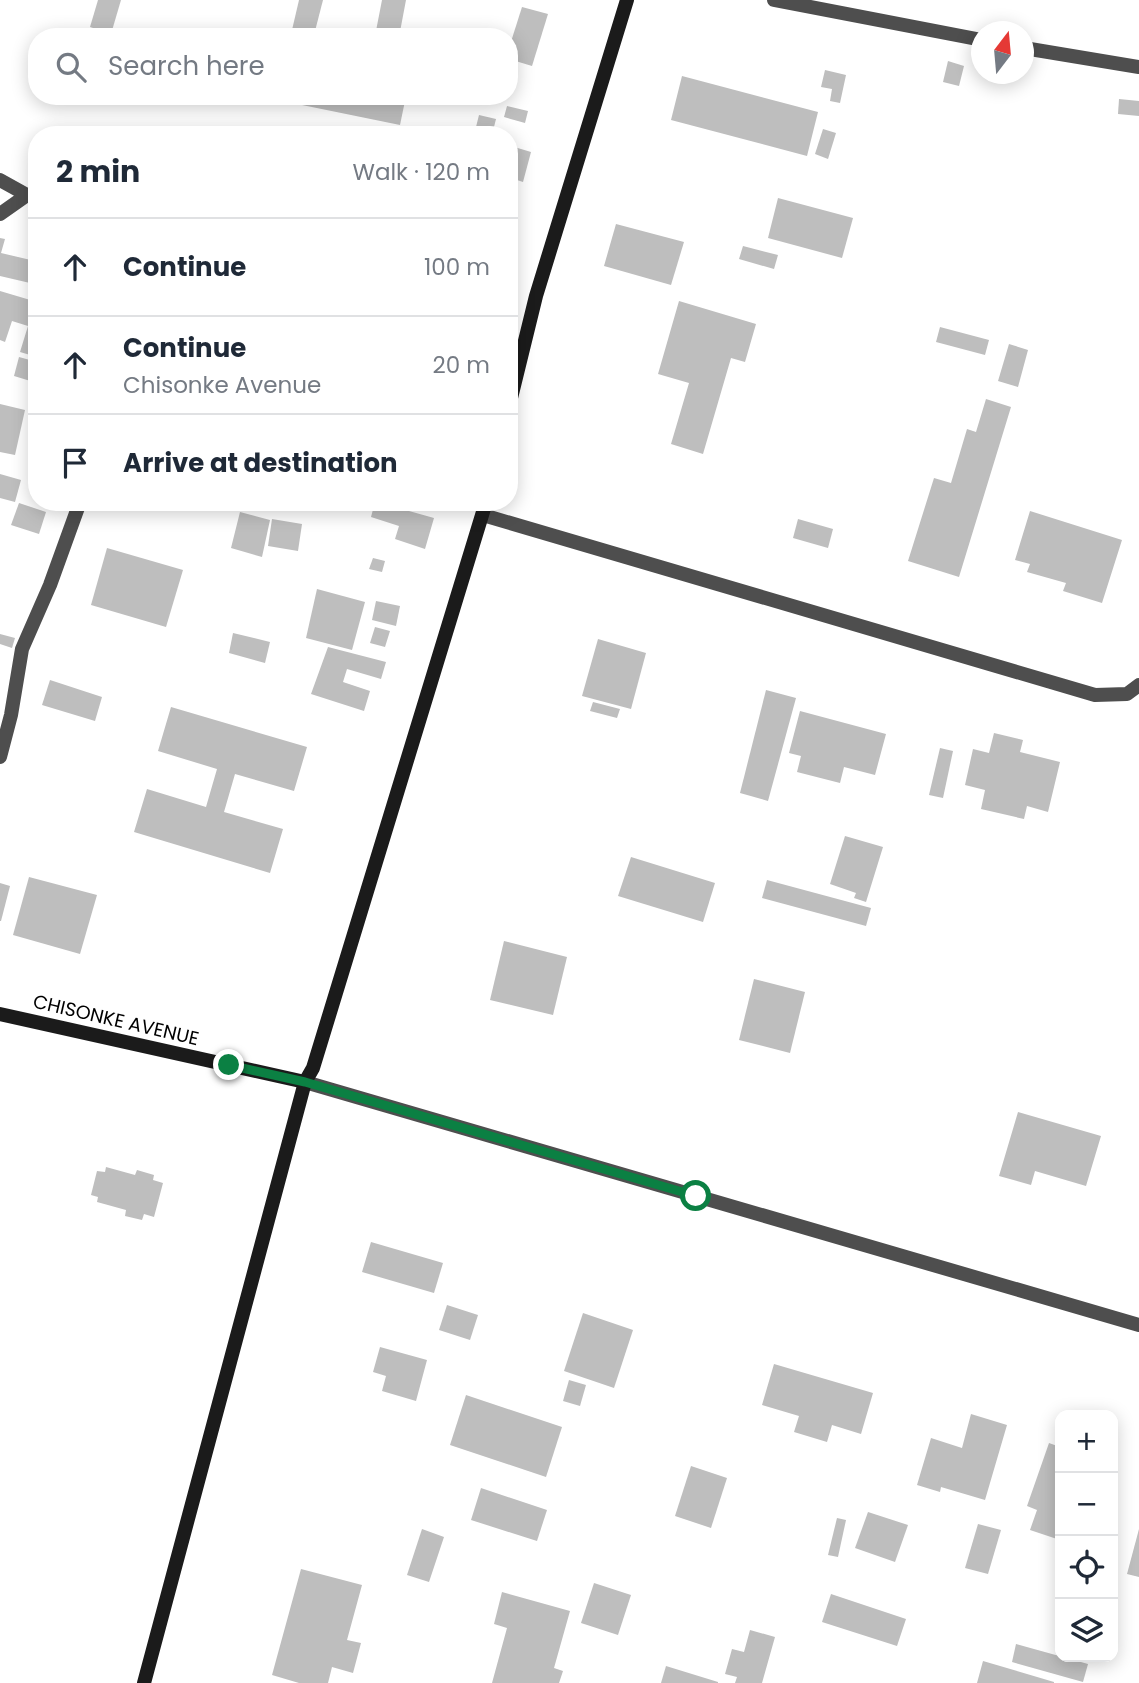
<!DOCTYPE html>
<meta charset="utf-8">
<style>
body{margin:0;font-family:Poppins,sans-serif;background:#f2f2f3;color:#1f2937}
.controls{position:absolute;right:21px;bottom:21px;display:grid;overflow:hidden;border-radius:14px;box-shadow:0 4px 18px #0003}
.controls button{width:63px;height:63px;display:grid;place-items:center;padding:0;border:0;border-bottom:2px solid #e0e1e3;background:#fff;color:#1f2937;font:35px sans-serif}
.compass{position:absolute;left:971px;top:21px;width:63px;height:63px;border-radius:50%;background:#fff;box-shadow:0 4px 18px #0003;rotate:16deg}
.stop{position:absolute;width:21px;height:21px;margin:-16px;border:5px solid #0b8043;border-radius:50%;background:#fff}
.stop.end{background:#0b8043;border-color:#fff;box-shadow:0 2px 7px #0008}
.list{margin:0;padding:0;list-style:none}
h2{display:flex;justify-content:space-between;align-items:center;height:91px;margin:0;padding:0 28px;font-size:30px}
h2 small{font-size:23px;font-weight:400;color:#747a83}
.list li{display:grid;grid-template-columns:46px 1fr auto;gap:21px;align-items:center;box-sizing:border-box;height:98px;padding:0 28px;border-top:2px solid #e0e1e3}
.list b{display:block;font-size:26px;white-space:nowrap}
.list p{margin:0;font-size:23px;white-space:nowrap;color:#747a83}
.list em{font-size:23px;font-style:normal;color:#747a83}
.icon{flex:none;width:38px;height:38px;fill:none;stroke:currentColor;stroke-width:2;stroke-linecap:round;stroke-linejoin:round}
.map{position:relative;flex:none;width:1139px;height:1683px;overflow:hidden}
.search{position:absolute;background:#fff;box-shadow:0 4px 18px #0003;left:28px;top:28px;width:490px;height:77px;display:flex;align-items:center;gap:18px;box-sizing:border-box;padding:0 24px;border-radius:28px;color:#747a83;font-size:26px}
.panel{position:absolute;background:#fff;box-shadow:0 4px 18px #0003;left:28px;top:126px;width:490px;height:385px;border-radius:28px}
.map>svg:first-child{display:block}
</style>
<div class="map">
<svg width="1139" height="1683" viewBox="0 0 1139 1683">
<rect width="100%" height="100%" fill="#fff"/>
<g fill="#bebebe">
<path d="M98,0H121L111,34L90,27Z"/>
<path d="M299,0H323L314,35L292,30Z"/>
<path d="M382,0H406L399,37H358L359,32L375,36Z"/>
<path d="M522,7L548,14L532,66L509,59V48Z"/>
<path d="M948,61L964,66L959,86L943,82Z"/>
<path d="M825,70L846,75L840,103L830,101L832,89L821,87Z"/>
<path d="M682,76L818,112L807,156L671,120Z"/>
<path d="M258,96H406L400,125Z"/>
<path d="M1119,99L1139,101V116L1118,114Z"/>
<path d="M507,106L528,111L525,123L504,117Z"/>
<path d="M479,115L496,119L492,135H474Z"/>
<path d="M823,129L836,133L828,159L815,154Z"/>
<path d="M511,146L531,152L523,182L514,179L510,195Z"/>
<path d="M778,198L853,218L842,258L768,238Z"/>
<path d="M616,224L684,242L671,285L604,266Z"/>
<path d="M0,238L5,239L1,253L35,261L30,283L0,276Z"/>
<path d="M743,246L778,255L774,269L739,259Z"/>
<path d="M0,291L37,302V357L20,352L28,326L12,321L5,342L0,340Z"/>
<path d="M679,301L756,324L745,362L731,358L703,454L671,444L689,383L658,374Z"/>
<path d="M940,327L989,340L985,355L936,342Z"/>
<path d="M1009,344L1028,350L1018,387L998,381Z"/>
<path d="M19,357L37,362V383L14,376Z"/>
<path d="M986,399L1011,407L959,577L908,561L934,478L951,483L967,429L976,432Z"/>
<path d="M0,404L25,410L15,455L0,452Z"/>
<path d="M0,474L21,480L15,502L0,498Z"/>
<path d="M375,502H412L409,511L434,518L425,549L395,539L399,526L371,517Z"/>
<path d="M19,503L46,512L39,534L11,525Z"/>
<path d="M1030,511L1122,540L1102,603L1063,591L1066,583L1027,572L1030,564L1015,560Z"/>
<path d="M240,512L270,520L262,557L231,548Z"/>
<path d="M272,519L302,524L298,551L268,546Z"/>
<path d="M798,519L833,529L828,548L793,538Z"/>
<path d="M107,548L183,570L166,627L91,605Z"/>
<path d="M373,558L385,561L382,572L369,569Z"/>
<path d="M317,589L365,602L352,650L306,638Z"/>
<path d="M376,601L400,606L396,626L372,620Z"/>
<path d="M375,627L390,631L385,647L370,643Z"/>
<path d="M233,633L270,642L265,663L229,653Z"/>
<path d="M0,634L15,638L12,648L0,644Z"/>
<path d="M598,639L646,653L631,709L582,696Z"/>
<path d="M328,647L386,662L381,679L347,669L343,682L370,691L364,711L311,694Z"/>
<path d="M50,680L102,697L95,721L42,705Z"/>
<path d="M766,690L796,698L768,801L740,793Z"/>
<path d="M593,702L620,709L617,718L590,711Z"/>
<path d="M171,707L307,747L294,791L235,774L224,812L283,829L270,873L134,832L147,789L206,807L217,769L158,751Z"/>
<path d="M800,711L886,734L875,775L844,767L840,783L797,772L801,756L789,753Z"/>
<path d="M994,733L1023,740L1020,752L1060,762L1048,812L1027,806L1024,819L981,809L985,790L965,785L973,749L989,753Z"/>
<path d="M940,748L953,751L943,798L929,795Z"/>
<path d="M845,836L883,847L866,902L854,898L856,893L830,884Z"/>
<path d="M631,857L715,883L703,922L618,896Z"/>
<path d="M29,877L97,895L80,954L13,935Z"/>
<path d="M767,880L871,908L866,926L762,898Z"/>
<path d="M0,883L10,886L1,921H0Z"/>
<path d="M504,941L567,957L553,1015L490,1000Z"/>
<path d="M754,979L805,992L790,1053L739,1040Z"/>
<path d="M1018,1112L1101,1136L1086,1186L1035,1171L1031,1185L999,1176Z"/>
<path d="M106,1167L135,1175L137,1170L154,1175L153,1180L163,1183L154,1217L144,1214L142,1220L125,1216L126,1210L97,1202L98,1197L91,1195L97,1171L105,1172Z"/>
<path d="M371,1242L443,1263L434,1293L362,1272Z"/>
<path d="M447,1305L478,1315L470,1340L439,1330Z"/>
<path d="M583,1313L633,1330L614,1388L564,1371Z"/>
<path d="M380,1347L427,1360L416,1401L382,1391L386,1376L373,1372Z"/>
<path d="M774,1364L873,1393L861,1434L832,1425L827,1442L794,1432L799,1416L762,1405Z"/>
<path d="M569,1380L586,1385L580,1406L563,1401Z"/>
<path d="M466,1395L562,1427L546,1477L450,1445Z"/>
<path d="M971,1414L1007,1425L985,1500L941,1487L940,1492L917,1485L931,1438L962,1448Z"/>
<path d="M1049,1443L1060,1447V1540L1030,1530L1037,1510L1027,1506Z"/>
<path d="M691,1466L727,1478L711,1528L675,1516Z"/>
<path d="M481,1488L547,1510L537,1541L471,1520Z"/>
<path d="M868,1512L908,1525L895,1562L855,1548Z"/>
<path d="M837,1518L846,1520L838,1557L828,1555Z"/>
<path d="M978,1524L1001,1530L988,1574L965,1568Z"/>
<path d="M422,1529L444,1537L429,1582L407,1575Z"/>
<path d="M1139,1529V1577L1127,1574Z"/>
<path d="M301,1569L362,1585L347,1640L361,1643L353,1673L332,1667L328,1683H299L272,1675Z"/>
<path d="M594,1583L631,1595L618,1635L581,1623Z"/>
<path d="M502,1592L570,1611L554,1668L563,1671L559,1683H492L507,1628L494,1624Z"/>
<path d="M831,1594L906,1619L897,1646L822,1622Z"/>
<path d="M750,1630L775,1637L762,1683H735L737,1677L725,1674L732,1649L744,1652Z"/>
<path d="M1016,1644L1088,1664L1083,1682L1012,1662Z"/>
<path d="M983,1661L1054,1682V1683H977Z"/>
<path d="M666,1666L718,1682V1683H661Z"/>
</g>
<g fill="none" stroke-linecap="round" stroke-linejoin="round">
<g stroke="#4e4e4e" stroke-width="14">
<path d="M774,0L982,40"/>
<path d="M1024,48L1139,67"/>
<path d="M0,180L27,195H37"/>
<path d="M0,214L27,195"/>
<path d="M483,515L1095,695L1127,694L1139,685"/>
<path d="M0,757L11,715L22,649L50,585L80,502"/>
<path d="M305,1082L1139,1325"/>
</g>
<g stroke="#1b1b1b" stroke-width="14">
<path d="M509,406L536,296L627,0"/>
<path d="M0,1014L305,1082"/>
<path d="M144,1683L305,1082L313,1068L486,502"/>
</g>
</g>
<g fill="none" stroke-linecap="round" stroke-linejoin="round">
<path stroke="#0b8043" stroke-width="9" d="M229,1065L305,1082L696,1196"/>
</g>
<g text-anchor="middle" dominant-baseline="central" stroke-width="5" stroke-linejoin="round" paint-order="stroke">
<g font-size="19" fill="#000" stroke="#fff">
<text transform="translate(116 1020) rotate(13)">CHISONKE AVENUE</text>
</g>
</g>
</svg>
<div class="controls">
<button>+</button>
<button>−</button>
<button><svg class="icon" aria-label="locate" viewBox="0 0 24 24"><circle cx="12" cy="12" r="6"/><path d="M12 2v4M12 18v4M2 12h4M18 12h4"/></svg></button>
<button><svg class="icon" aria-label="layers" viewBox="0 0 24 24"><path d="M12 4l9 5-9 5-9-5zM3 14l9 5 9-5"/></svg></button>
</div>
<svg class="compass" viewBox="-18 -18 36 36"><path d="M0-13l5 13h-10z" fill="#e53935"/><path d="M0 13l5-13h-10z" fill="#747a83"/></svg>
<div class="stop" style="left:696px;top:1196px"></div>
<div class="stop end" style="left:229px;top:1065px"></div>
<div class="search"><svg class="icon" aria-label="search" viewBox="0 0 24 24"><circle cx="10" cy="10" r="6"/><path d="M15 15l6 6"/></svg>Search here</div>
<section class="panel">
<h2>2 min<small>Walk · 120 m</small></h2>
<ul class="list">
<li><svg class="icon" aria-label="ahead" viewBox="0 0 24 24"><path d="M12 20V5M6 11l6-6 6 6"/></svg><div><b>Continue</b></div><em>100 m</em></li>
<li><svg class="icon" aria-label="ahead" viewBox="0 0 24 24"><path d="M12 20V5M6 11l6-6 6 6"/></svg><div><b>Continue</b><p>Chisonke Avenue</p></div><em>20 m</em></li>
<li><svg class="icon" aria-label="arrive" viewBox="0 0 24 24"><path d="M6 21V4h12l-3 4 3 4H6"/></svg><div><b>Arrive at destination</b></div></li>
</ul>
</section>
</div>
